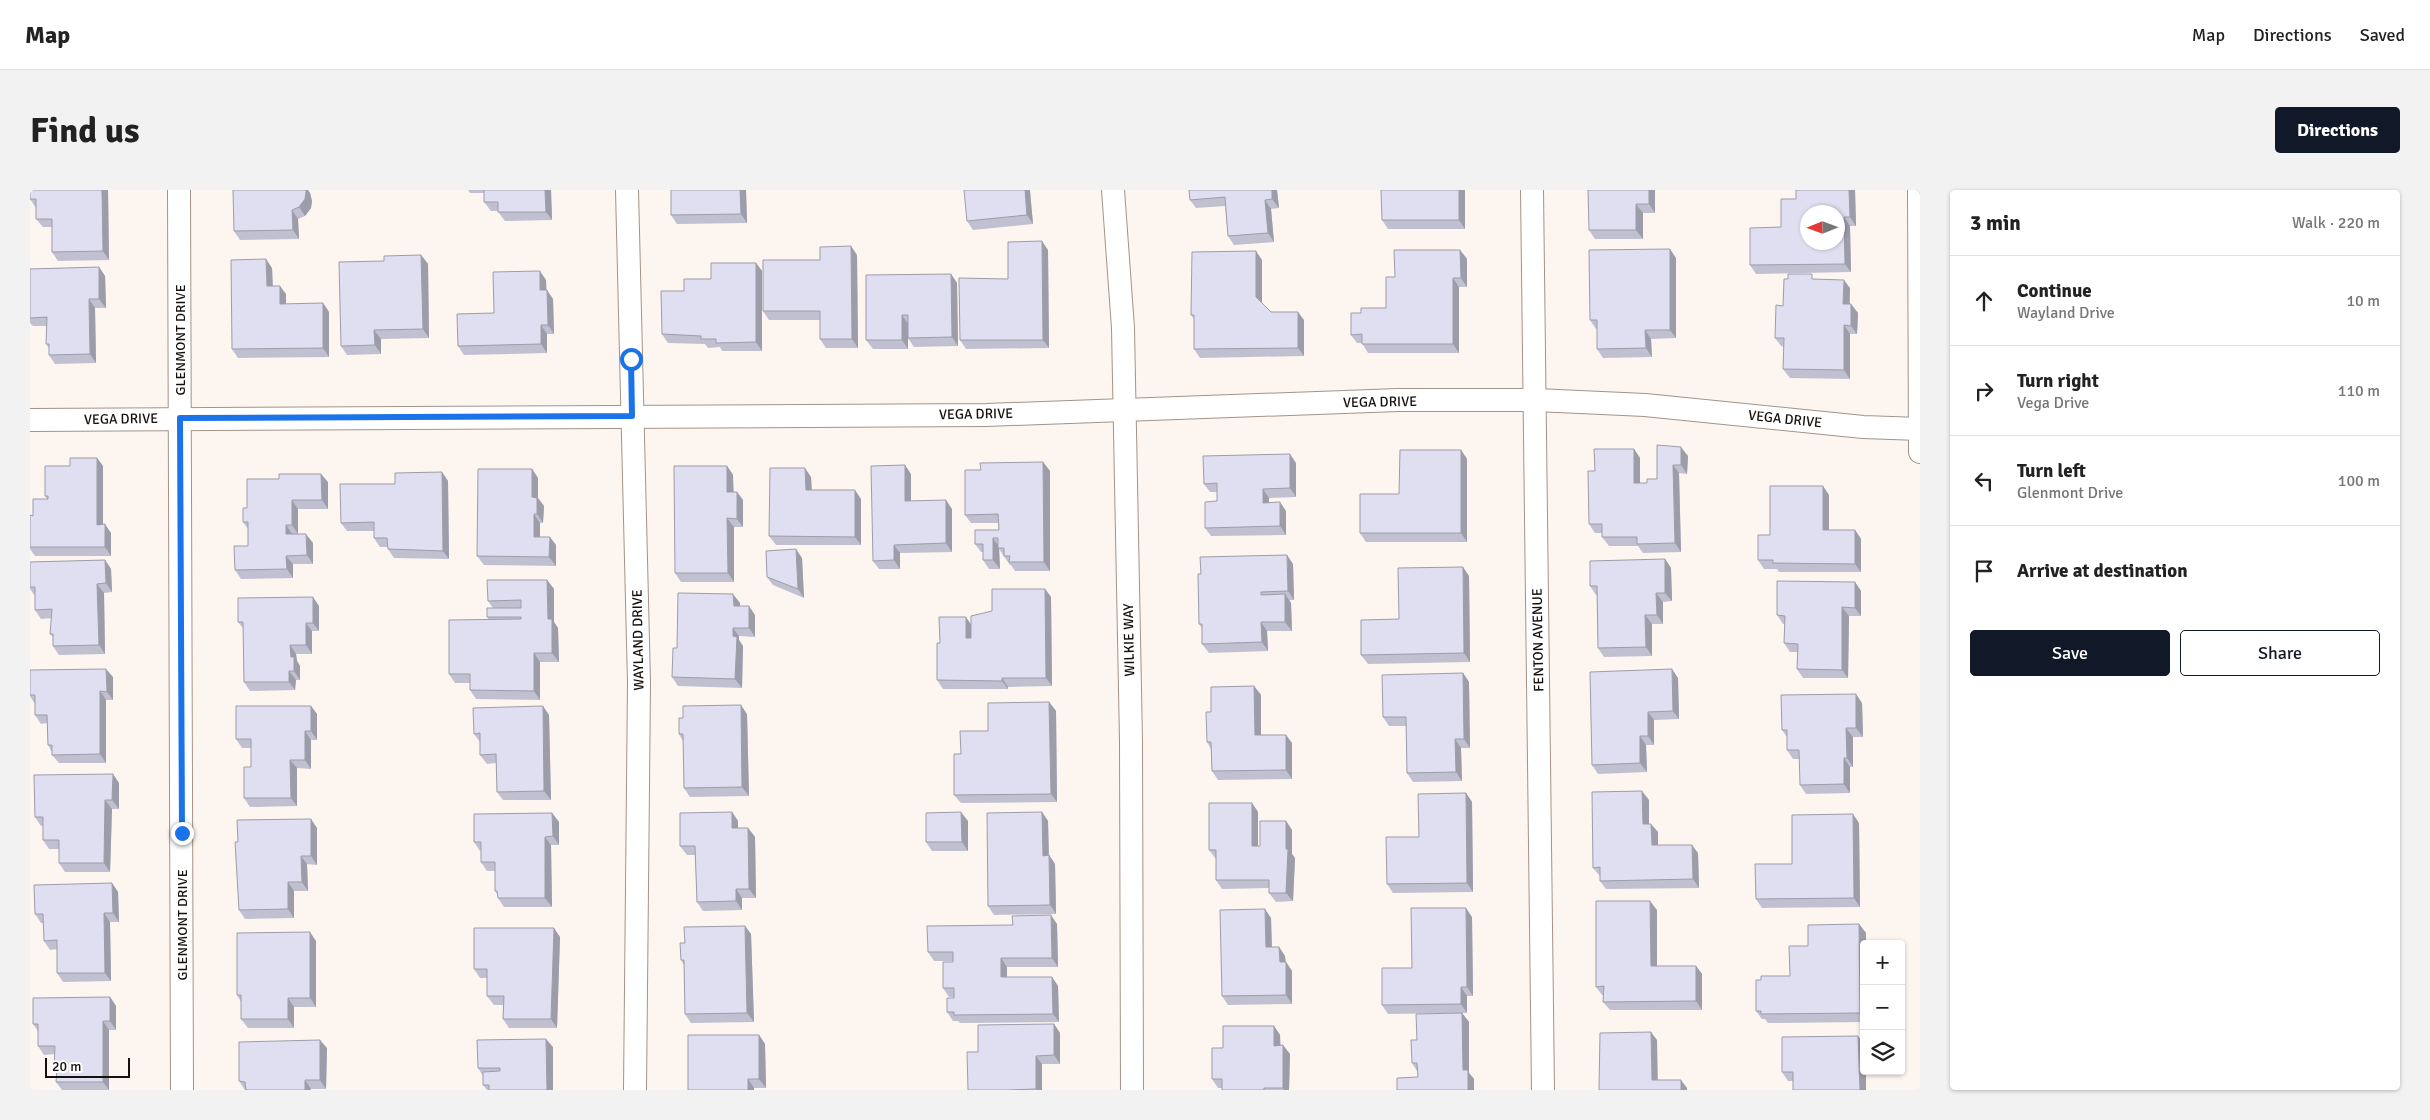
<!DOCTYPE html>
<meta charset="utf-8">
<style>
body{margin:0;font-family:Signika,sans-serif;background:#f2f2f2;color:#222}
.controls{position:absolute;right:15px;bottom:15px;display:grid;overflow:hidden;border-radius:5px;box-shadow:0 1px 4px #0004}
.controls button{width:45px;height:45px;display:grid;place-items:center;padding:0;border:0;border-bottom:1px solid #e0e0e0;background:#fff;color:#222;font:25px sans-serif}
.compass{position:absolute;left:1770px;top:15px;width:45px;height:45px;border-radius:50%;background:#fff;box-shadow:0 1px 4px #0004;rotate:269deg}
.scale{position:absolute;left:15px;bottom:12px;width:85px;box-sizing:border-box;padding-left:5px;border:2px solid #16100c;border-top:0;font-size:14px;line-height:18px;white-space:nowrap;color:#16100c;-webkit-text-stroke:4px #fff;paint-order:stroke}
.stop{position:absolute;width:15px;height:15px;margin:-11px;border:4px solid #1a73e8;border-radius:50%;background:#fff}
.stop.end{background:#1a73e8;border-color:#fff;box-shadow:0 1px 5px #0008}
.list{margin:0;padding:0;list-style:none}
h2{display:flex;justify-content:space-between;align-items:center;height:65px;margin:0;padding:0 20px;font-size:21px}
h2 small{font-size:16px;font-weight:400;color:#767676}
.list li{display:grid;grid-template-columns:32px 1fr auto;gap:15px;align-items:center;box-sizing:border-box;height:90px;padding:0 20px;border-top:1px solid #e0e0e0}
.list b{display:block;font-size:19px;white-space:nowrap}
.list p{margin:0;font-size:16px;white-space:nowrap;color:#767676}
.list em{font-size:16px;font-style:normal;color:#767676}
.actions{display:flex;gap:10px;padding:15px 20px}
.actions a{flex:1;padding:11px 0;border:1px solid #111827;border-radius:5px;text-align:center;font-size:18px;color:#111827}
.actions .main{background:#111827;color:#fff}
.icon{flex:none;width:28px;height:28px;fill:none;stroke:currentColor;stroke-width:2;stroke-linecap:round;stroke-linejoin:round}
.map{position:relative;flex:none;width:1890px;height:900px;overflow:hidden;border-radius:5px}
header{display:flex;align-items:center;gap:30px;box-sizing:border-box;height:70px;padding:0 25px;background:#fff;border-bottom:1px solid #e0e0e0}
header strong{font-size:24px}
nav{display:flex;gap:28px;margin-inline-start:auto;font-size:18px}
.intro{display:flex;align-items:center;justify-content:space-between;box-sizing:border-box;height:120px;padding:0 30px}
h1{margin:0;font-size:35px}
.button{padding:12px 22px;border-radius:5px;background:#111827;color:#fff;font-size:18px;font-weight:700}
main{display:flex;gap:30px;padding:0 30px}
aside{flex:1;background:#fff;border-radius:5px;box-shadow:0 1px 4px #0004}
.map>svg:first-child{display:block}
</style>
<header>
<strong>Map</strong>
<nav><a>Map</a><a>Directions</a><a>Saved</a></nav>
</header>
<div class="intro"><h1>Find us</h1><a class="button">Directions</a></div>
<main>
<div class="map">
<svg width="1890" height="900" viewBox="0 0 1890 900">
<rect width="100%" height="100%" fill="#fcf5f0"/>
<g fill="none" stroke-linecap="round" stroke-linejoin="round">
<g stroke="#a49387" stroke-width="24">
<g id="minor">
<path d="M149,0L152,900"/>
<path d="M597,0L609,493L605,900"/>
<path d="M1083,0L1093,138L1101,551L1102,900"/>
<path d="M1502,0L1513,900"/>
<path d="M1889,0L1890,262"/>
<path d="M0,230L956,225L1368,210H1506L1615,215L1833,237L1890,239"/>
</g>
</g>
<use href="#minor" stroke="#fff" stroke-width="22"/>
</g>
<g fill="#c1c0d0">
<path d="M78,0L79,70L28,71L22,62V37H13L6,29V18L0,9Z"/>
<path d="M438,0H521L522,30L475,31L468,22V21H461L454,12V3H440Z"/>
<path d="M641,0H716L717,33L647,34L641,25Z"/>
<path d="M1159,0H1247L1249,18L1241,19L1244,52L1204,55L1198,46L1195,16L1166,18L1160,10Z"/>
<path d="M1435,0V39H1358L1352,30Z"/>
<path d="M1557,0H1625V23H1613V49H1565L1559,40L1558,1Z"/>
<path d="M1825,0L1826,36H1820L1821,82L1726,84L1720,75L1751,37L1766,9Z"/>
<path d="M1000,1L1003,34L943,40L937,31Z"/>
<path d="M280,3L282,11L281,18L275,26L268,29L269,49L210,50L204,41Z"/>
<path d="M1018,60L1019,158L936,159L930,150L978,89Z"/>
<path d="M1430,60L1437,69V97H1429V163H1338L1332,153H1327L1321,145L1331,123L1356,118L1365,87Z"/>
<path d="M391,65L398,74L399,148L351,149V164L317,165L311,156L354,71Z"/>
<path d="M827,65L828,158H796L790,149V130H739L733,121L790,70Z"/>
<path d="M1646,68V148L1621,149L1622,167L1573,168L1567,159V139H1566L1560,130Z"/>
<path d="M1232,70V113L1241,122L1274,130V166L1170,168L1164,159V129L1161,125Z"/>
<path d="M726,73L732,81V161H692L690,157L678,158L675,154L638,153L632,144L654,101L681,89Z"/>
<path d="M69,77L75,86L76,118H65L66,173L25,174L19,165V158L16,154L17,136H3L0,133V79Z"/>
<path d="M242,78L243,96L256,104V114L293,113L299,122V167L208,168L202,159Z"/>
<path d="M921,84L927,93L928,156L884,157L878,148V159H843L836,150Z"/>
<path d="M1786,89L1820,98V114H1821L1828,123L1827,144H1820V189L1760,188L1753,179L1754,157L1751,156L1745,148L1753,116Z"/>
<path d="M516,90V100L523,109L524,144H517V163L434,165L428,156L464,123Z"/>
<path d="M1627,255L1658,266L1657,284L1649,283L1651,362L1613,363L1608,356H1579L1572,347V343H1565L1559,334L1565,281L1604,259L1610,268V293H1617L1627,289Z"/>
<path d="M1431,260L1437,269V352H1336L1330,343L1369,304Z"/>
<path d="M67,268L73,276V334L81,343V366H5L0,359V325L3,326L17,309L15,306L40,276Z"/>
<path d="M1013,272L1020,281V381H985L981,375H980L969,359L970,379H959L953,370V362H951L945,354L969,340L968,333H941L935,325L951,280Z"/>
<path d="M1266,273V307L1239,308V312L1256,321V345L1181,346L1175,338L1187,311V302H1180L1174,294Z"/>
<path d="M697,276L703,285V302H707L713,310V337H704V392H651L645,383Z"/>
<path d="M502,279L508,288V308L514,316L513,333H510V347L526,355V376L454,375L447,366Z"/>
<path d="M412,282L418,291L419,369L364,368L358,359V357H350L344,348V341H317L311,333L365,294Z"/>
<path d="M881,284V311L922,319V362L870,363V379H849L843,371Z"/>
<path d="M781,287L782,300L831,309V355H746L739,346Z"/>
<path d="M298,292V319H268V344L283,353V374H263V388L211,389L205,380L218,356V339L213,332L217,318Z"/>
<path d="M1799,305V340H1825L1831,349V382H1749L1747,379H1734L1728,370L1740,345Z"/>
<path d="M772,368L774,408L743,395L737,387Z"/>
<path d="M1635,369L1641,378L1642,411L1633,412V434H1622V466L1574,467L1568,458L1567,405H1566L1560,396Z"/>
<path d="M75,370L81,379L82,402L74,403L75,464L29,465L23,456V447L20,444L22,428L11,429L5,420V406L0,399V372Z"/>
<path d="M1263,374L1264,410H1259L1261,413L1262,441H1237L1238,461L1179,463L1172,454V438L1169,434Z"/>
<path d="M1439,386L1440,472L1338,474L1331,465L1369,429Z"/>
<path d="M517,390L524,399V432L528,438L529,472H510V510L446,509L440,500V493H425L419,484L459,430L457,427L463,418L458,411Z"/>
<path d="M1825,392L1831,401V426H1819L1818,488H1773L1767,479V462H1760L1754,453L1755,434H1753L1747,425Z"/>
<path d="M1015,399L1021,407L1022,496L978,497V499H913L907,490L910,453L962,421Z"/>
<path d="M710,413V416L725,425V447L709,446V450L713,456L712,498L648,496L642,487L647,458Z"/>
<path d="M289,416V441H282V464H266L267,471L270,476V490H266L265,500L220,501L214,492L213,438L208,432Z"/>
<path d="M0,480L83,487V510H76V573H29L22,565V562L18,555L17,533L11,534L5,525V514L0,506Z"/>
<path d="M1433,483L1439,492L1440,558H1431L1432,591L1383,592L1377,583L1376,536H1359L1353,527Z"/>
<path d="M1648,488L1649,529L1624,530V555H1616L1617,582L1568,584L1562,575Z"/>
<path d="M1224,496L1231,505V545H1256L1262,553V589L1188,590L1182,581L1181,559L1177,552L1181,522Z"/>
<path d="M1019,512L1026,521L1027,612L931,613L924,605L958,541Z"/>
<path d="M1832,513L1833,547H1823V577H1820V603L1776,604L1770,595V569H1763L1757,560V547L1752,540Z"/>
<path d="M281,516L287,524V550H281V579L267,578V616L220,617L214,608L221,577V558H212L206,549Z"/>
<path d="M717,524L719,606L660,607L654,598L653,551L649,544Z"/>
<path d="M519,525L521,610H473L467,602L466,573L457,574L450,565V552L444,544Z"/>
<path d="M89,593V619H82L80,682H35L29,673V659H19L13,650V636H11L5,627Z"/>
<path d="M1436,603L1442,612L1443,702L1363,703L1357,694L1389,647Z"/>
<path d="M1619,610V634L1628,642V655L1668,663L1669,698L1576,699L1570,691V686L1563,678Z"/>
<path d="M1222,613L1228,622V656H1230L1256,631L1262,640V664L1265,668L1263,711L1246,712L1239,703V698L1192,699L1186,690V669L1179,660Z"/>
<path d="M702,622L708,631V638H718L725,647L726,708H712V720L673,721L667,712L665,665H657L650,656Z"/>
<path d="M1012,622L1018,631L1019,665L1025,674L1026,724L964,725L958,716Z"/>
<path d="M522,623L529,632V655H521L522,717H474L468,708V705L465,701V681H457L451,672V661H450L444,652Z"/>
<path d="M938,631V661H902L896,652Z"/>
<path d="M1829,633L1830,717L1732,718L1726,709L1762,674Z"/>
<path d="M287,638V675L277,674L278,701H264V728L215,729L209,720Z"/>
<path d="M82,693L88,702L89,732H80L81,791L33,792L27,783V759L20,760L14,751V733H11L5,724Z"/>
<path d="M1627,720V776H1666L1672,784V820H1580L1573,812L1574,805H1572L1566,797Z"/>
<path d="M1442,727L1443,806H1437V823H1432L1439,832V883L1444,889L1388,887L1387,881L1382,873L1387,850L1431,823L1358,824L1352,815L1382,778Z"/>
<path d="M1241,728L1242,757H1249L1255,766L1256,772L1262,781V814L1198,815L1192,806Z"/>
<path d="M1027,734L1028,777H977V787H1022L1028,796L1029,832L930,833L928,831H923L917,822L924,807H919L913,798L923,771H904L898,762Z"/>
<path d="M1829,734L1836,743V754H1834V832L1738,833L1735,829H1732L1726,821L1731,790L1760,786L1778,756Z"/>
<path d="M715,736L721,744L724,832L661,833L655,824L654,775L651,770L655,753Z"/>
<path d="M530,747L527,838H479L473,829V815H464L457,806V788H450L444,779Z"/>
<path d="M286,751V817H264V838H218L211,829V812L207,805Z"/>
<path d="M80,807L86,816V840H79V900H32L26,892V884L24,880L25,864L14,865L8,856V841L3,834Z"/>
<path d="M1024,834L1030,843V874H1012V900H938L948,862Z"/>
<path d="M1244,836L1250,845V855L1260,864L1259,900H1192V898H1188L1182,889L1193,858Z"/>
<path d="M729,845L735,854L736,898H724V900H658Z"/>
<path d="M523,857V900H457L453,895V886L448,878Z"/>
<path d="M297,858L296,899H281V900H215L209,891Z"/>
<path d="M1836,881V900H1763V891H1758L1752,882Z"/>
</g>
<g fill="#9d9ca9">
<path d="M72,0H78L79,70L73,61Z"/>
<path d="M276,0H278L280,3L282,11L281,18L275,26L269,17Z"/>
<path d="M515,0H521L522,30L516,22Z"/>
<path d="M710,0H716L717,33L711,24Z"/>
<path d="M995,0H1000V1L1003,34L997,25Z"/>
<path d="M1242,0H1247L1249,18L1242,9Z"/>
<path d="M1429,0H1435V39L1429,30Z"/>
<path d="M1619,0H1625V23L1619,14Z"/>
<path d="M1819,0H1825L1826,36L1820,27Z"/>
<path d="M1235,10L1241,19L1244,52L1238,43Z"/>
<path d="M1606,14L1613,23V49L1606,40Z"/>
<path d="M262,20L268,29L269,49L263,40Z"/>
<path d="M1814,27L1820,36L1821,82L1815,74Z"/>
<path d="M1012,51L1018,60L1019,158L1013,150Z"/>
<path d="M821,56L827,65L828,158L822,149Z"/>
<path d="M1640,59L1646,68V148L1640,140Z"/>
<path d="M1430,60L1437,69V97L1431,88Z"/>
<path d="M1226,61L1232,70V115L1226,107Z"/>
<path d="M391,65L398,74L399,148L393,139Z"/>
<path d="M236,69L242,78L243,105L237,96Z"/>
<path d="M726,73L732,81V161L726,152Z"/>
<path d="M69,77L75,86L76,118L69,109Z"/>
<path d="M510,81L516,90L517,109L510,100Z"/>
<path d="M921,84L927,93L928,156L922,147Z"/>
<path d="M1423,88L1429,97V163L1423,154Z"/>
<path d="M1814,90L1820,98L1819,123L1813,114Z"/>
<path d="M250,96L256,104V123L250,114Z"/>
<path d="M517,100L523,109L524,144L518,135Z"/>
<path d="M59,109L65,118L66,173L60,164Z"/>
<path d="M293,113L299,122V167L293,158Z"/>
<path d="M1821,114L1828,123L1827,144L1821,136Z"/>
<path d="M1268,122L1274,130V166L1268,158Z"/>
<path d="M872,125L878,134V159L872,150Z"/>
<path d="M511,135L517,144V163L511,154Z"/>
<path d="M1814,135L1820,144V189L1814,180Z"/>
<path d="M344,140L351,149V164L345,155Z"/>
<path d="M1615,140L1621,149L1622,167L1616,158Z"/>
<path d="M1651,257L1658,266L1657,284L1651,275Z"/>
<path d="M1604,259L1610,268V302L1604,293Z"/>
<path d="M1431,260L1437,269V352L1431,343Z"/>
<path d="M1260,264L1266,273V307L1260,298Z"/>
<path d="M67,268L73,276V343L67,335Z"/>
<path d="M1013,272L1020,281V381L1014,372Z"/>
<path d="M875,275L881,284V320L875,311Z"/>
<path d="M1643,275L1649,283L1651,362L1645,353Z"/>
<path d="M697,276L703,285L704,311L697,302Z"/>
<path d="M775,278L781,287L782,309L776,300Z"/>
<path d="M502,279L508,288V308L514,316L513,333L507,324L502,307Z"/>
<path d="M412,282L418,291L419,369L413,361Z"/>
<path d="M291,284L298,292V319L292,310Z"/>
<path d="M1793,296L1799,305V349L1793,340Z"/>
<path d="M1233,299L1239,308V321L1233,313Z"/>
<path d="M825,300L831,309V355L825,347Z"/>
<path d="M707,302L713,310V337L707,329Z"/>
<path d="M262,310L268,319V344L262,335Z"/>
<path d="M916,310L922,319V362L916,353Z"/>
<path d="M1250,312L1256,321V345L1250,336Z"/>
<path d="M504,324L510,333V355L504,347Z"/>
<path d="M697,328L704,337V392L698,383Z"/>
<path d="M75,334L81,343V366L75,357Z"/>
<path d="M256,335L262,344H256Z"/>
<path d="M1825,340L1831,349V382L1825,374Z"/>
<path d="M276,344L283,353V374L277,365Z"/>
<path d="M520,347L526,355V376L519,367Z"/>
<path d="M963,348L969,357L970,379L963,370Z"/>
<path d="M864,355L870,363V379L864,370Z"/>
<path d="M766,359L772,368L774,408L768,399Z"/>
<path d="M1257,365L1263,374L1264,410L1258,401Z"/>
<path d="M256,366L263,374V388L257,379Z"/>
<path d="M1635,369L1641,378L1642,411L1635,403Z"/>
<path d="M75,370L81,379L82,402L76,393Z"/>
<path d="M1433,377L1439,386L1440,472L1434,463Z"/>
<path d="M517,390L524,399V432L528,438L529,472L522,463L518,429Z"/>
<path d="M1825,392L1831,401V426L1825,418Z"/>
<path d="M67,394L74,403L75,464L69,455Z"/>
<path d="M1015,399L1021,407L1022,496L1016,488Z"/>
<path d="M1626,403L1633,412V434L1627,425Z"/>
<path d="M703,404L710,413V424L704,416Z"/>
<path d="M1255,404L1261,413L1262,441L1255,432Z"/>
<path d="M283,407L289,416V441L283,433Z"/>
<path d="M719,416L725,425V447L719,438Z"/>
<path d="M1812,417L1819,426L1818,488L1812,480Z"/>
<path d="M1615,425L1622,434V466L1616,457Z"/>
<path d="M936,427L942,436V457L936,448Z"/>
<path d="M1231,432L1237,441L1238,461L1232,452Z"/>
<path d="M276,433L282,441V464L276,455Z"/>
<path d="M703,438L709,446V450L713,456L712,498L705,489L703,446Z"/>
<path d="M260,455L266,464L267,471L270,476V490L264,481L261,467Z"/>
<path d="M504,463L510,472V510L504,501Z"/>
<path d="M76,479L83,487V510L77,502Z"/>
<path d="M1642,479L1648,488L1649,529L1643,521Z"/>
<path d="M259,481L266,490L265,500L259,492Z"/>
<path d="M1433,483L1439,492L1440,558L1434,549Z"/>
<path d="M972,488L978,497V499L972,491Z"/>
<path d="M1224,496L1231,505V554L1225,545Z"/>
<path d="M70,501L76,510V573L70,564Z"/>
<path d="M1826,504L1832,513L1833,547L1826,538Z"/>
<path d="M1019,512L1026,521L1027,612L1021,604Z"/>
<path d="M711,515L717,524L719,606L712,597Z"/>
<path d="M281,516L287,524V550L281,541Z"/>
<path d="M513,516L519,525L521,610L514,601Z"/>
<path d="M1618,522L1624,530V555L1618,546Z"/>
<path d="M1816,538L1823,547V577L1817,568Z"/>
<path d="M275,541L281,550V579L275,570Z"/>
<path d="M1256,545L1262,553V589L1256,580Z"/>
<path d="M1610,546L1616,555L1617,582L1610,573Z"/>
<path d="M1425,549L1431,558L1432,591L1426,582Z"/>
<path d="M1814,568L1820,577V603L1814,594Z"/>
<path d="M260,570L267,578V616L261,608Z"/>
<path d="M83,584L89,593V619L82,610Z"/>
<path d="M1612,601L1619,610V643L1613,634Z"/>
<path d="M1436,603L1442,612L1443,702L1437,693Z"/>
<path d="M75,610L82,619L80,682L74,673Z"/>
<path d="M1222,613L1228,622V665L1222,656Z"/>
<path d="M702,622L708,631V647L702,638Z"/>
<path d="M931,622L938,631V661L932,652Z"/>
<path d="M1012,622L1018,631L1019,674L1013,666Z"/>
<path d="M522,623L529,632V655L523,646Z"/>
<path d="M1823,624L1829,633L1830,717L1824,708Z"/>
<path d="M281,629L287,638V675L281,666Z"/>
<path d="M1256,631L1262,640V664L1265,668L1263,711L1256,703Z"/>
<path d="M1621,634L1628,642V664L1622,655Z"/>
<path d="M718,638L725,647L726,708L719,699Z"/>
<path d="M515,647L521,655L522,717L515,708Z"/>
<path d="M1662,655L1668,663L1669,698L1663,689Z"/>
<path d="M1019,665L1025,674L1026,724L1020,715Z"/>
<path d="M271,666L277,674L278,701L272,692Z"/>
<path d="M258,692L264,701V728L258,719Z"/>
<path d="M82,693L88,702L89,732L83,723Z"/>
<path d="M706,699L712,708V720L706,711Z"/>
<path d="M1620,711L1627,720V785L1621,776Z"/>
<path d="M1436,718L1442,727L1443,806L1437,797Z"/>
<path d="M1235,719L1241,728L1242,766L1236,757Z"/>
<path d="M74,723L80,732L81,791L75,783Z"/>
<path d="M1021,725L1027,734L1028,777L1022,768Z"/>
<path d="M1829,734L1836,743V754H1834V828L1830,823Z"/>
<path d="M715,736L721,744L724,832L717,823Z"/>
<path d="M524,738L530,747L527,838L521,829Z"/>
<path d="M280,742L286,751V817L280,808Z"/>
<path d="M1249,757L1255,766L1256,781L1250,772Z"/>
<path d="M971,768L977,777V796L971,787Z"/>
<path d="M1256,772L1262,781V814L1256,805Z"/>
<path d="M1666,776L1672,784V820L1666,811Z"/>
<path d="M1022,787L1028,796L1029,832L1023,824Z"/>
<path d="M1431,797L1437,806V823L1431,814Z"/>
<path d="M80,807L86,816V840L80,831Z"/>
<path d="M258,808L264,817V838L258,829Z"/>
<path d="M1432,823L1439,832V883L1444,889V900H1438L1433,880Z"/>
<path d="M73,831L79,840V900L73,892Z"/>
<path d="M1024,834L1030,843V874L1024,865Z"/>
<path d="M1244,836L1250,845L1251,864L1244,856Z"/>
<path d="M1621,842L1627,850L1628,899L1622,890Z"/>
<path d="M729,845L735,854L736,898L729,889Z"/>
<path d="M1828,846L1834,854V881H1836V900H1830Z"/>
<path d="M516,849L523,857V900H517Z"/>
<path d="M290,850L297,858L296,899L290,890Z"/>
<path d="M1253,855L1260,864L1259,900H1254L1253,898Z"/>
<path d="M1006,866L1012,874V900H1007L1006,899Z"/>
<path d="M718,889L724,898V900H718Z"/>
<path d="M275,890L281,899V900H275Z"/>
<path d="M1651,890L1657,898V900H1651Z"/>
</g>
<g fill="#e0dff2" stroke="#9d9ca9" fill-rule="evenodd">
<path d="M0,0H72L73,61L22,62V29H6V9H0Z"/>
<path d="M203,0H276V2L275,9L269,17L262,20L263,40L204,41Z"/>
<path d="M454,0H515L516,22H468V12H454Z"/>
<path d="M641,0H710L711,24L641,25Z"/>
<path d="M934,0H995L997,25L937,31Z"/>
<path d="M1159,0H1242V9L1235,10L1238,43L1198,46L1195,7L1160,10Z"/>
<path d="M1351,0H1429V30H1352Z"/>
<path d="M1558,0H1619V14H1606V40H1559Z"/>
<path d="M1766,0H1819L1820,27H1814L1815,74L1720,75V38L1751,37V9H1766ZM1778,22H1808V52H1778Z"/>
<path d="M1012,51L1013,150H930L929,88L978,89V52Z"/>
<path d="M821,56L822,149H790V121H733V70H790V57Z"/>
<path d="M1640,59V140H1615L1616,158L1567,159V130H1560L1559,60Z"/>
<path d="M1364,60H1430L1431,88H1423V154H1332V144L1321,145V123H1331V118H1356V87H1365Z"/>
<path d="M1226,61V107L1241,122H1268V158L1164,159V125H1161L1162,62Z"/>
<path d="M391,65L393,139L344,140L345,155L311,156L309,72L354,71V66Z"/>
<path d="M236,69L237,96H250V114L293,113V158L202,159L201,70Z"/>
<path d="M681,73H726V152L686,153V149H671V146L632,144L631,101H654V89H681Z"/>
<path d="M69,77V109H59L60,164L19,165V154H16L17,127L0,128V79Z"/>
<path d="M510,81V100H517L518,135H511V154L428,156L427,124L464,123L463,82Z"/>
<path d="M921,84L922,147L878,148V125H872V150H836V85Z"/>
<path d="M1758,84H1782V89L1814,90L1813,114H1821V136L1814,135V180L1753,179L1754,148H1745L1746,115L1753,116L1754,89H1758Z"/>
<path d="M1627,255L1651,257V275H1643L1645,353L1607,354V347H1572V334H1559L1558,281H1565L1564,259H1604V293H1617V289H1627Z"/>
<path d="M1370,260H1431V343H1330V304H1369Z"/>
<path d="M1260,264V298L1233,299V313L1250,312V336L1175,338V312L1187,311V293L1174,294L1173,266Z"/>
<path d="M40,268H67V335L75,334V357H0V325L3,326V309H18V306H15V276H40Z"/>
<path d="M1013,272L1014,372H979L980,366H974V358H968V348H963V370H953V354H945V340H969L968,324L935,325V280H951L950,273Z"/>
<path d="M875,275V311L916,310V353L864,355V370L843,371L841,276Z"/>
<path d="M644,276H697V302H707V329L697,328L698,383H645Z"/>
<path d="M740,278H775L776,300H825V347L739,346Z"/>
<path d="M448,279H502V307L507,308V324H504V347H520L519,367L447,366Z"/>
<path d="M412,282L413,361L358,359L357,348H344V332L311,333L310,294H365V283Z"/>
<path d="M249,284H291L292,310H262V335H256V344H276L277,365L256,366L257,379L205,380L204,356H218V332H213V318H217V289H249Z"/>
<path d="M1740,296H1793V340H1825V374L1743,373V370H1728V345H1740Z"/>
<path d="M766,359L768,399L737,387L736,361Z"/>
<path d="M1257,365L1258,401L1231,402V405L1255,404V432H1231L1232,452L1172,454V434H1169L1168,384H1171L1170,367Z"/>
<path d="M1635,369V403H1626L1627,425H1615L1616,457L1568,458L1567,396H1560V371Z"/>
<path d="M75,370L76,393L67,394L69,455L23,456V444H20L22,419L5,420V397H0V372Z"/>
<path d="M1433,377L1434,463L1331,465V430L1369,429L1368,378Z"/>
<path d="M457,390H517L518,429H522V463H504V501L440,500V484H419V430L491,429V427H457V418H491V410L458,411Z"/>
<path d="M1747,391L1825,392V418L1812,417V480L1767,479L1768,454L1754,453L1755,426L1747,425Z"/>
<path d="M962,399H1015L1016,488H972V491L907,490V453H910L909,427H936V448H941V426L962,421Z"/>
<path d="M648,403L703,404L704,416H719V438H703V446L707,447L705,489L642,487L643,458H647Z"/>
<path d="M283,407V433H276V455H260L261,467H264V481H259V492H214L213,432H208V408Z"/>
<path d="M76,479L77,502L70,501V564L22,565V555H18L17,525H5V505H0V480Z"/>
<path d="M1642,479L1643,521L1618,522V546H1610V573L1562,575L1560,482Z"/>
<path d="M1433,483L1434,549H1425L1426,582L1377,583L1376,527H1353L1352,485Z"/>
<path d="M1224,496L1225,545H1256V580L1182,581L1181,552H1177L1176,522H1181V497Z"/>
<path d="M1826,504V538H1816L1817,568H1814V594L1770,595L1769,560H1757V540H1752L1751,505Z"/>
<path d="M1019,512L1021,604L924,605V564H931L930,541H958V513Z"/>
<path d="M711,515L712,597L654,598L653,544H649V528H653V516Z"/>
<path d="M206,516H281V541H275V570H260L261,608H214V577H221V549H206Z"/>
<path d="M513,516L514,601L467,602L466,564L450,565V543L444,544L443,518Z"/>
<path d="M83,584L82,610H75L74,673H29V650H13V627H5L4,585Z"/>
<path d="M1612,601L1613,634H1621L1622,655H1662L1663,689L1570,691V677L1563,678L1562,602Z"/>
<path d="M1436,603L1437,693L1357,694L1356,647H1389L1388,604Z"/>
<path d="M1179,613H1222V656H1230V631H1256V659H1258L1256,703H1239V690H1186V660H1179Z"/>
<path d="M702,622V638H718L719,699H706V711L667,712L665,656H650V623Z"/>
<path d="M931,622L932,652H896V623Z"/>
<path d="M1012,622L1013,666L1019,665L1020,715L958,716L957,623Z"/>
<path d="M522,623L523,646L515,647V708H468L467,701H465V672H451V652H444V624Z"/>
<path d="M1823,624L1824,708L1726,709L1725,674H1762V625Z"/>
<path d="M281,629V666H271L272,692H258V719L209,720L205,652H208L207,630Z"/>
<path d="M82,693L83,723H74L75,783H27V750L14,751L13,724H5L4,695Z"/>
<path d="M1566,711H1620L1621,776H1666V811L1573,812L1574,796L1566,797Z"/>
<path d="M1381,718H1436L1437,797H1431V814L1352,815V778H1382Z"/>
<path d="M1235,719L1236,757H1249L1250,772H1256V805L1192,806L1190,720Z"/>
<path d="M1021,725L1022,768H971V787H1022L1023,824L924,825V822H917V808H924V798H913V772H923V762H898L897,736L983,735L982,726Z"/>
<path d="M1829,734L1830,823L1731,824V821H1726V790H1731V786H1760L1759,756H1778V735Z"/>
<path d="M715,736L717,823L655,824L654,770H651L650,753H655L654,737Z"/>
<path d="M444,738H524L521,829H473L474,806H457V779H444Z"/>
<path d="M280,742V808H258V829H211V805H207V743Z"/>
<path d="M80,807V831H73V892H26L27,880H24L25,856H8V834H3V808Z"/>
<path d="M1432,823L1433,880H1438V900H1367V888L1388,887L1387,873H1382L1381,850H1387L1386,824Z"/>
<path d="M1024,834V865L1006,866V899L978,900H938L937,862H948V835Z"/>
<path d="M1193,836H1244V856L1253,855V898H1234V900H1192V889H1182V858H1193Z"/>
<path d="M1621,842L1622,890H1651V900H1569L1570,843Z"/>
<path d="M658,845H729V889H718V900H658Z"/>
<path d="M1828,846L1830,900H1763V882H1752V847Z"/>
<path d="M516,849L517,900H459V895H453V882L470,881V878H448L447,850Z"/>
<path d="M290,850V890H275V900H216L215,892L209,891V852Z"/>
</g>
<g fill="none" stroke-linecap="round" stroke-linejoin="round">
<path stroke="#1a73e8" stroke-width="6" d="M152,643L150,228L602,226L601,169"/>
</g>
<g text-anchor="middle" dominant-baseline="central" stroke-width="5" stroke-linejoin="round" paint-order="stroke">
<g font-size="14" fill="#16100c" stroke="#fff">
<text transform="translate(150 150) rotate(-90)">GLENMONT DRIVE</text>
<text transform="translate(1350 212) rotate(-1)">VEGA DRIVE</text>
<text transform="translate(946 224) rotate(-1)">VEGA DRIVE</text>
<text transform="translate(91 229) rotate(-1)">VEGA DRIVE</text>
<text transform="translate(1755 229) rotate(6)">VEGA DRIVE</text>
<text transform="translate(608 450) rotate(-91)">WAYLAND DRIVE</text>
<text transform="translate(1099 450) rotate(-91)">WILKIE WAY</text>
<text transform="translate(1508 450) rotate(-91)">FENTON AVENUE</text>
<text transform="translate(152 735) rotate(-90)">GLENMONT DRIVE</text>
</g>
</g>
</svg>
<div class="controls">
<button>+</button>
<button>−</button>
<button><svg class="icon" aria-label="layers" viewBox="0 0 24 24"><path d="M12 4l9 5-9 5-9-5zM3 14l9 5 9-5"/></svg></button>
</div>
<svg class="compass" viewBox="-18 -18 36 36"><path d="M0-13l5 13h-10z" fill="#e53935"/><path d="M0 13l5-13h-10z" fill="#767676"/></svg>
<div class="scale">20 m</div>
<div class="stop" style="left:601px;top:169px"></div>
<div class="stop end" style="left:152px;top:643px"></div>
</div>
<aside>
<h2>3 min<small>Walk · 220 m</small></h2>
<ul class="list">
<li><svg class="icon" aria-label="ahead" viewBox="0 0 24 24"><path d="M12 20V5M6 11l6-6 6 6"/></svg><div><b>Continue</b><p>Wayland Drive</p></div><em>10 m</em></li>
<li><svg class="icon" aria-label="right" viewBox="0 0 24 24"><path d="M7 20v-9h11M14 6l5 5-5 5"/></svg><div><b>Turn right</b><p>Vega Drive</p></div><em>110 m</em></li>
<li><svg class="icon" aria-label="left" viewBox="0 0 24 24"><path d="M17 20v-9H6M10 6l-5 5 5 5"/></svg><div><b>Turn left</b><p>Glenmont Drive</p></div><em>100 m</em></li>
<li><svg class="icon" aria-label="arrive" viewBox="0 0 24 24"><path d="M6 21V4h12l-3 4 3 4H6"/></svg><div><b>Arrive at destination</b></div></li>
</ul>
<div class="actions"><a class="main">Save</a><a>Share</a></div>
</aside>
</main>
